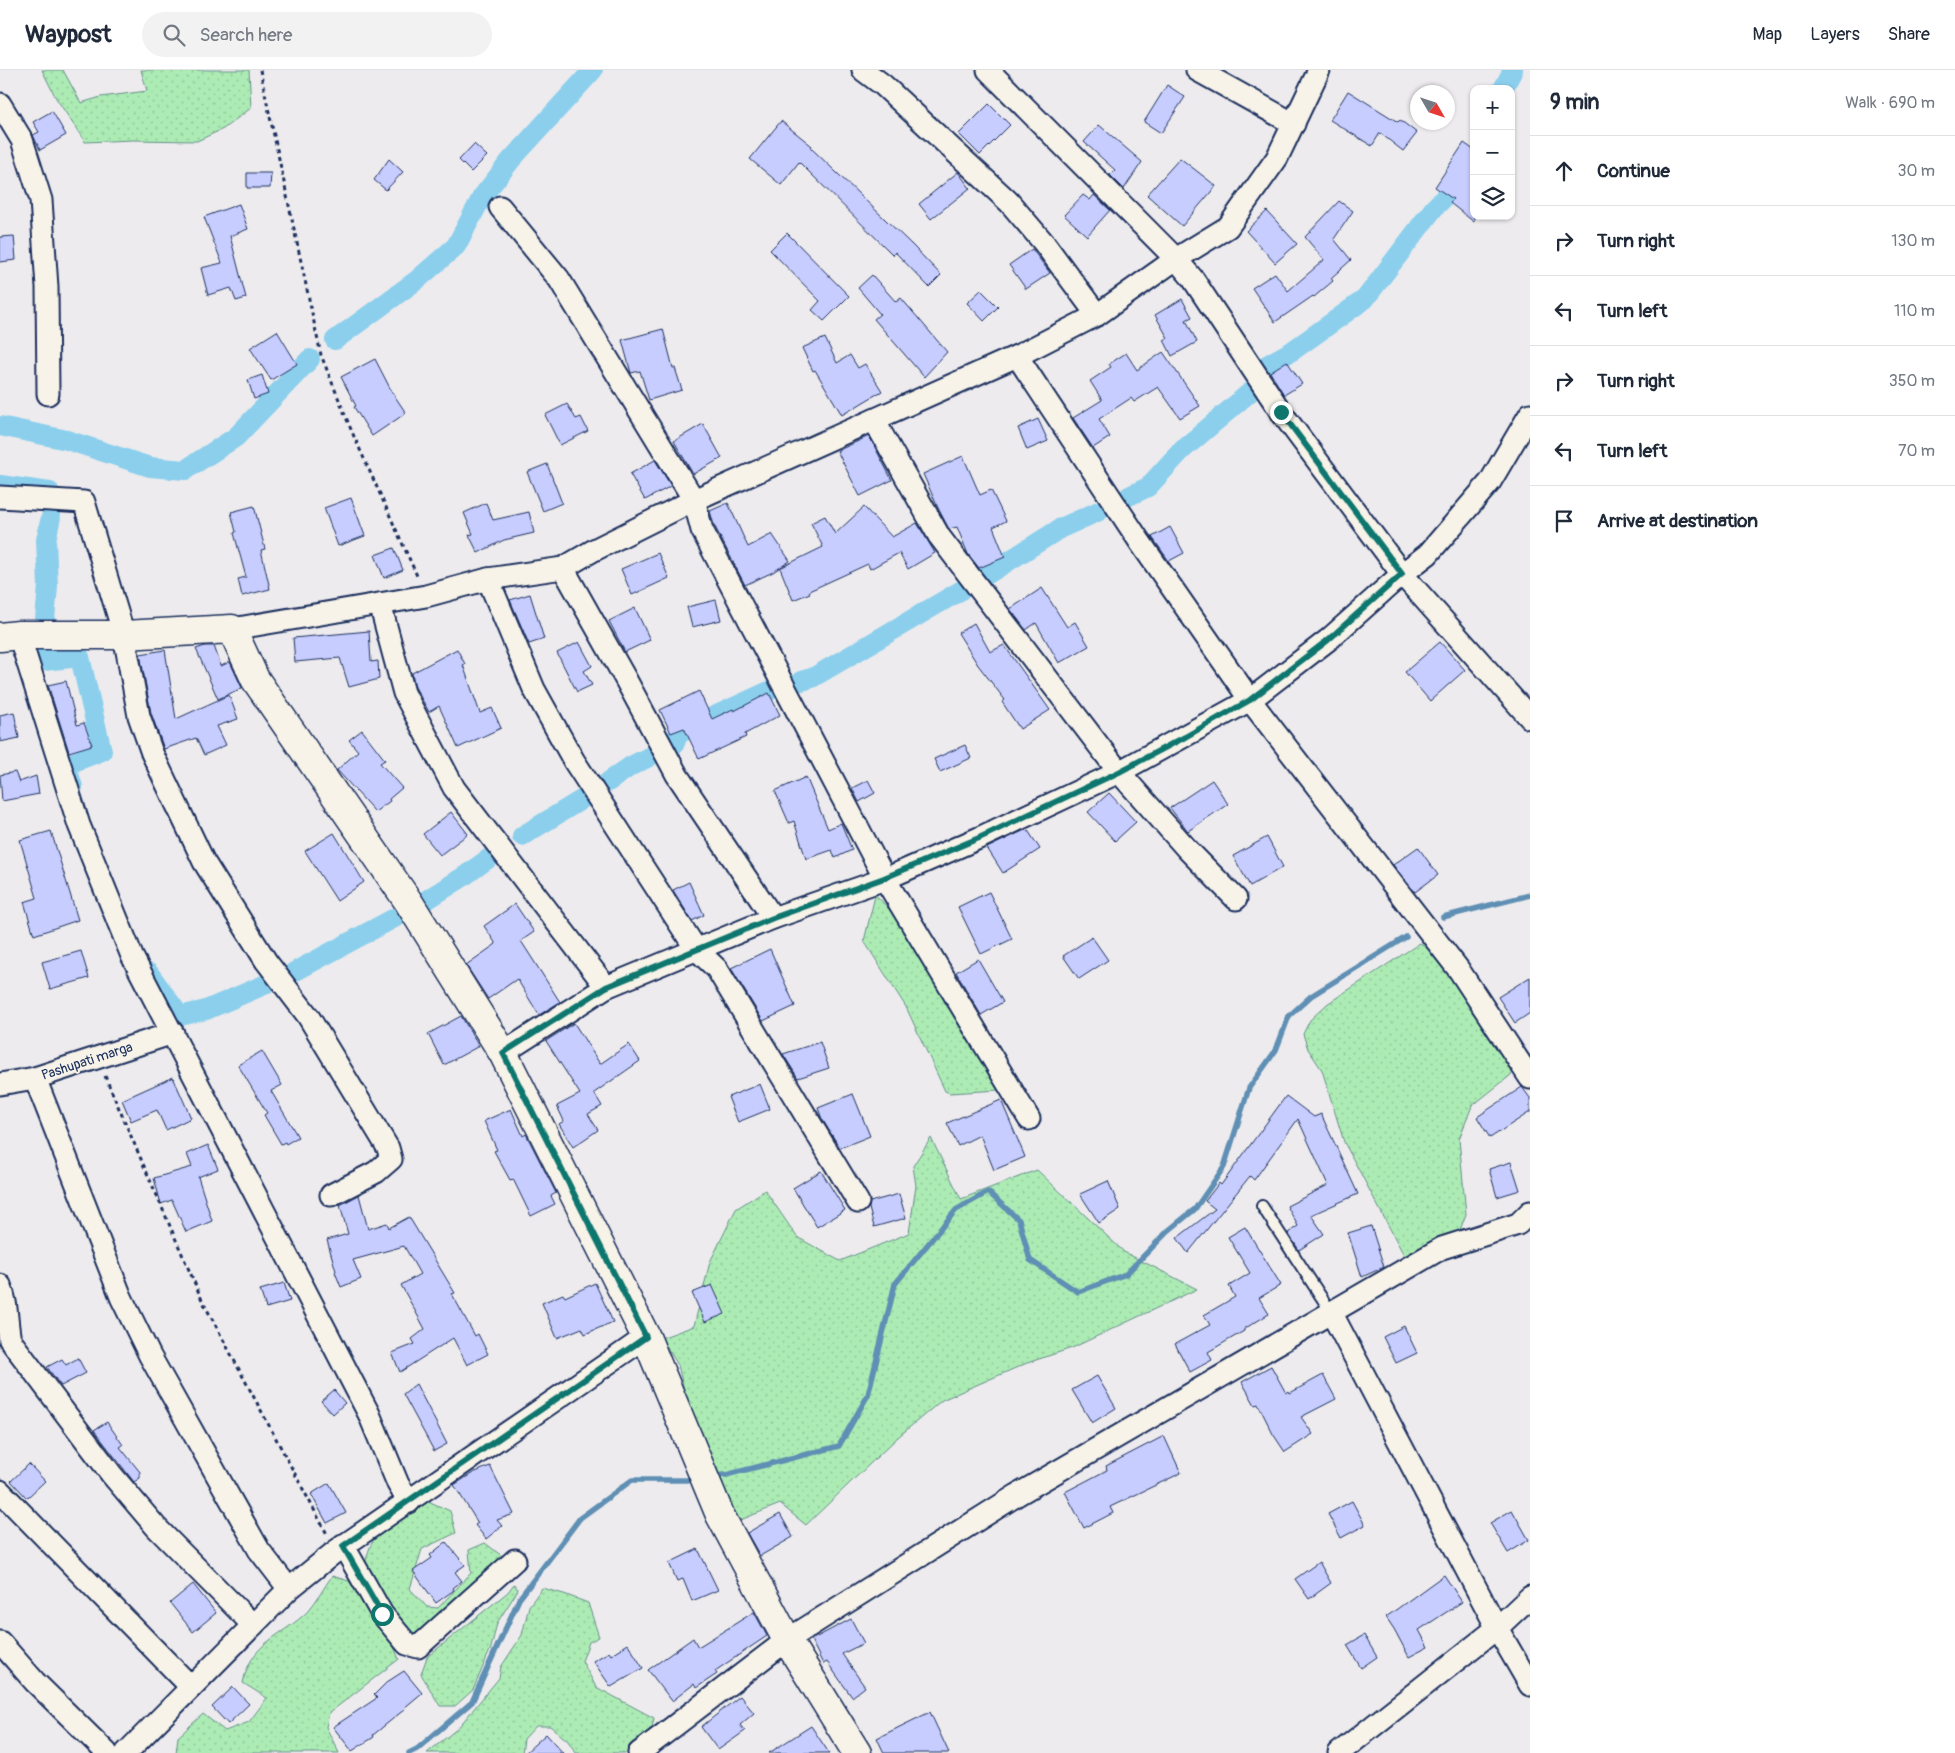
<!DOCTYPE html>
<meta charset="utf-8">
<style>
body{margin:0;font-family:Pangolin,sans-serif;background:#f2f2f3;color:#1f2937}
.controls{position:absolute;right:15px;top:15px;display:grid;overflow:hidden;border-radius:10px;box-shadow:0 1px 4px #0004}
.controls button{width:45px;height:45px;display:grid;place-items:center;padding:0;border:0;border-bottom:1px solid #e0e1e3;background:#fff;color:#1f2937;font:25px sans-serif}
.compass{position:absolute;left:1410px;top:15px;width:45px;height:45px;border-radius:50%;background:#fff;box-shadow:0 1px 4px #0004;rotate:129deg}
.stop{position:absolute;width:15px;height:15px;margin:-11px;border:4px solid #0f766e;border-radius:50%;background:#fff}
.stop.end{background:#0f766e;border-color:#fff;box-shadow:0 1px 5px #0008}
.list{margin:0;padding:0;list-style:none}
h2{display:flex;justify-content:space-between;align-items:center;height:65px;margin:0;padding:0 20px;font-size:21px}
h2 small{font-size:16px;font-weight:400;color:#747a83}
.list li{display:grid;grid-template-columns:32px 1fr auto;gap:15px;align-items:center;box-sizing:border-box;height:70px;padding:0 20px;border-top:1px solid #e0e1e3}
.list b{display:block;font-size:19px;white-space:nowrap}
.list em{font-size:16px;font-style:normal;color:#747a83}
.icon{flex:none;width:28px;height:28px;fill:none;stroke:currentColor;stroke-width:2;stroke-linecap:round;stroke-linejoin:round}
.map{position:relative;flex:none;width:1530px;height:1683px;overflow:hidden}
header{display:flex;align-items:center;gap:30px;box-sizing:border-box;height:70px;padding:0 25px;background:#fff;border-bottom:1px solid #e0e1e3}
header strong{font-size:24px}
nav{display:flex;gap:28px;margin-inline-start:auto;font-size:18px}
.search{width:350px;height:45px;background:#f2f2f3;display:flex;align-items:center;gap:12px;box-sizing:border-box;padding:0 18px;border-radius:28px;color:#747a83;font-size:19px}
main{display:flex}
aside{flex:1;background:#fff}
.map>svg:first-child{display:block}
</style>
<header>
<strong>Waypost</strong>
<div class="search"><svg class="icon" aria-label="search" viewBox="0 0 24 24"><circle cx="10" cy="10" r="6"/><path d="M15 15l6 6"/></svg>Search here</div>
<nav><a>Map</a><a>Layers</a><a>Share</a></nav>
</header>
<main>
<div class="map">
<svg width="1530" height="1683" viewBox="0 0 1530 1683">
<defs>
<pattern id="grass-dots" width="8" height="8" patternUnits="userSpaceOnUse" patternTransform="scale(1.25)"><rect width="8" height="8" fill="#acecb4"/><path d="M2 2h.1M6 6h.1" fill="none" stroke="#93cb9d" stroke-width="1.8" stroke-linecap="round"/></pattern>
</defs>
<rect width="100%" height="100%" fill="#edebed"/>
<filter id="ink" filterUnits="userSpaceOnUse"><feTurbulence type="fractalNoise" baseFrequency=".02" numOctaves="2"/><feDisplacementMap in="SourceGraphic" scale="10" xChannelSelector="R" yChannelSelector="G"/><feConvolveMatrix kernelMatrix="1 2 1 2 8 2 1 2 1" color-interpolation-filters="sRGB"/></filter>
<g filter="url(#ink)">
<g fill="url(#grass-dots)" stroke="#648e89">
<path d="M42,0H63L81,33L101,27L147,21L141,0H249L251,38L223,59L197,71L133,70L85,72L56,28Z"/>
<path d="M873,822L905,856L944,915L999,1020L950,1023L945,1021L906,937L864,871L875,826Z"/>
<path d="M1420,873L1440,888L1516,1001L1472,1036L1459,1069L1466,1144L1460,1160L1405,1187L1344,1072L1322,1000L1308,979L1303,964L1310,950L1327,934Z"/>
<path d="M931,1068L961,1129L1037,1100L1124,1182L1197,1219L1072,1278L1027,1293L942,1330L898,1367L806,1455L780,1434L733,1453L717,1398L696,1370L678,1295L661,1268L694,1256L710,1192L736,1139L765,1120L797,1167L840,1191L909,1163L916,1116L913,1096Z"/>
<path d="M426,1430L450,1441L456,1463L422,1479L410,1519L427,1537L438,1538L471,1503L469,1480L485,1473L502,1486L497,1496L424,1560L409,1566L363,1501C366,1492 368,1479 373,1471C386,1452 411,1446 426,1430Z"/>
<path d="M332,1506L349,1511L370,1542L388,1563L399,1589L329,1643L326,1657L339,1683H176L178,1667L203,1644L225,1661L249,1652L267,1628L243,1613C251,1571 282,1567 308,1541C317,1531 324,1517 332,1506Z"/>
<path d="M514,1514L518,1520L497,1553L491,1578L473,1620L455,1636H440L421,1604L427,1587L508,1522Z"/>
<path d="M542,1518L564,1524L588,1533L599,1567L589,1572L582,1591L596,1617L654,1648L652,1657L629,1683H576L568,1671L550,1656H536L524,1669L522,1683H427L458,1658L499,1608L501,1597L522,1565L529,1536Z"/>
</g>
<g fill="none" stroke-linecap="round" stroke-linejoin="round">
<g stroke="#5e8fb4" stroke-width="5.5">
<path d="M1443,847L1530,825"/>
<path d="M713,1406L726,1405L839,1376L868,1325L895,1214L956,1140L988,1122L1019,1150L1030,1190L1078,1222L1126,1204L1168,1161L1195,1139L1224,1097L1249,1018L1276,980L1289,946L1311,926L1406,867"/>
<path d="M409,1683L417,1679L472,1632L519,1529L580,1448L632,1410H694"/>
</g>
<g stroke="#8bcfed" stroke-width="20">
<path d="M1503,19L1513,0"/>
<path d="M335,270L417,210L456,176L482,127L511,90L593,0"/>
<path d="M1265,296L1292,281L1365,229L1434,138L1457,115L1464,104"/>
<path d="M0,356L67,370L150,397L185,400L236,367L310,289"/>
<path d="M0,415L50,422"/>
<path d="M1129,426L1148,417L1181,381L1249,323"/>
<path d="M988,504L1061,458L1099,441"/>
<path d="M45,549L48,516L46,470L51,447"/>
<path d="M44,581V591L80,587L102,681L66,695L73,717"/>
<path d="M801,611L812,608L960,521"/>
<path d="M674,675L678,665L688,658L769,621"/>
<path d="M608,712L631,696L649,687"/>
<path d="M522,766L581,730"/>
<path d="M428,829L463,807L495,784"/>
<path d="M294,902L400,845"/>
<path d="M149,903L180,946L206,940L264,915"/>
</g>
</g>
<g fill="#c7cdff" stroke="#1b2f5e">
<path d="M1167,15L1185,27L1161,63L1144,52Z"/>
<path d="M1348,21L1398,52L1400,50L1417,63L1403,81L1380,63L1372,76L1330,50Z"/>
<path d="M989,34L1010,55L980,85L959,64Z"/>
<path d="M52,41L66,65L40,80L33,65L39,62L33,52Z"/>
<path d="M781,51L812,76L811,78L912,175L941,205L929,217L895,182L893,185L799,92L781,115L750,89Z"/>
<path d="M1099,55L1142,92L1124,119L1110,105L1115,100L1084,72Z"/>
<path d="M1464,73L1474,80V152L1450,133L1453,129L1435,117Z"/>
<path d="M474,74L487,86L471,102L459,90Z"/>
<path d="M1180,88L1216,116L1182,156L1147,125Z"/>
<path d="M389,89L403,102L386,120L374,110Z"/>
<path d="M958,102L970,118L931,149L919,134Z"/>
<path d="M247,103H271L270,118H247Z"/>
<path d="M1083,125L1090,130L1094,125L1110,140L1087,166L1064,145Z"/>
<path d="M1339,131L1353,141L1334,169L1351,190L1331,208L1333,211L1314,227L1313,226L1275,252L1252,218L1275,203L1288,221L1324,190L1305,167Z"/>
<path d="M239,134L248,159L230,166L246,228L236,231L231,218L208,225L201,198L222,193L204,147Z"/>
<path d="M1267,141L1297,174L1275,193L1246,161Z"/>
<path d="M787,163L849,226L824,251L812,240L820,231L770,180Z"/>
<path d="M14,166L16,190L0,192V167Z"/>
<path d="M1032,179L1050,203L1026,219L1009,195Z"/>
<path d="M872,205L896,232L901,228L947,282L924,307L874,249L880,244L858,218Z"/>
<path d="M981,220L998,237L984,251L967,233Z"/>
<path d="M1182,229L1192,247L1186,250L1197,272L1172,286L1164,270L1168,268L1155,245Z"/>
<path d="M663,259L673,298H675L682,320L649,330L640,301L631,303L622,270Z"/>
<path d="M277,261L297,294L271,310L250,278Z"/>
<path d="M825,268L837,293L850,285L858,298L865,294L882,321L842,345L815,300L813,301L802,278Z"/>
<path d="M1163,282L1200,336L1180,348L1158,317L1134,332L1131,328L1099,349L1110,367L1093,378L1073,348L1102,330L1090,311L1111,297L1109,294L1126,283L1137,300Z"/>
<path d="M375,289L392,322L406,343L372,366L354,337L356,336L341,307Z"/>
<path d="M1287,291L1302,314L1284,325L1270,302Z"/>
<path d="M262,305L268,324L254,329L248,310Z"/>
<path d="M567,334L576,349L581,347L588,361L560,375L545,345Z"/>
<path d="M1038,349L1048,371L1027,380L1018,358Z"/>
<path d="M703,354L722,388L693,404L674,371Z"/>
<path d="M869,366L892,410L860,426L837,381Z"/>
<path d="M963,386L980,425L991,420L1006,451L993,457L1005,487L979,498L968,484L957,457L949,459L939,440L923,404Z"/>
<path d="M655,390L671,416L645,430L630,404Z"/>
<path d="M547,394L562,433L543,441L527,402Z"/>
<path d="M351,428L365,466L338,476L324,438Z"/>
<path d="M486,433L493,450L529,442L534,463L504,470L478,483L469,465L473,464L464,443Z"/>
<path d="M728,433L748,477L772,464L790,491L773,502L745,515L714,455L710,441Z"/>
<path d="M254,436L265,479L261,480L270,519L242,526L238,509L246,507L234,463L236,462L231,442Z"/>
<path d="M864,437L892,467L917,453L935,483L908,499L899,483L870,499L868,494L809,521L810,523L793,530L780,498L823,477L811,453L825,446L835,464Z"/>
<path d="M1170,457L1184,483L1169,491L1152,467Z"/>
<path d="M394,478L403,500L384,508L375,485Z"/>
<path d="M658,483L669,508L632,525L621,499Z"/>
<path d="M1042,518L1067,557L1075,552L1089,576L1059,593L1036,553L1026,560L1010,539Z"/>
<path d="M530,524L544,569L529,574L510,530Z"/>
<path d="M716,530L721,550L692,557L687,537Z"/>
<path d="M635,538L650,570L625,582L609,551Z"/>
<path d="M974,553L990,582L1004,575L1050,640L1020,659L1002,632L1005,630L978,595L958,563Z"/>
<path d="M369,561L371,592L378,591L379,609L349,617L340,588L295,592L293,568Z"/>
<path d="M579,572L592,596L584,601L592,615L577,622L557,583Z"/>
<path d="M1440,572L1465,600L1430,631L1405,602Z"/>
<path d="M205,576H214L221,596L230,592L242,618L218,629L196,579Z"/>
<path d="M457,579L465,594L463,595L480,643L492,638L501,658L458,678L439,636L429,642L415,617L412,603Z"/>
<path d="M165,580L176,649L229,625L238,649L217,656L226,675L204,685L196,668L164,679L151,643L140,584Z"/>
<path d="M66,611L77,655L84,653L92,675L69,682L48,615Z"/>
<path d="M699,621L712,649L733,639L734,641L769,623L780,645L745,664L746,667L699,689L684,658L671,663L660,640Z"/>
<path d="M14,642L19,668L0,672V645Z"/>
<path d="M362,660L385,690L380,693L402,718L389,729L390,731L375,742L337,700L358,681L349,670Z"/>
<path d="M965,675L971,688L940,702L934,689Z"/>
<path d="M15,702L19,712L36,706L39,724L2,731L0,705Z"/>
<path d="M806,707L828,759L841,753L852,780L835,788L832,780L806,789L794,751L789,753L775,721Z"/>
<path d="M868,710L875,723L859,732L852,718Z"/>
<path d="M1212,710L1228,734L1188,761L1170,738Z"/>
<path d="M1109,723L1136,752L1115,771L1088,742Z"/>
<path d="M451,742L468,764L440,785L423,764Z"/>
<path d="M1027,759L1040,779L1003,803L987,778Z"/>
<path d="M51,761L78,850L34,865L24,832L37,828L20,770Z"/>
<path d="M334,763L364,812L337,831L305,781Z"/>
<path d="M1267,767L1283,797L1250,816L1233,786Z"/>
<path d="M1418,777L1438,805L1415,822L1393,795Z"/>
<path d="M689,812L704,845L692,851L673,820Z"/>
<path d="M989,822L1012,869L981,884L958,837Z"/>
<path d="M515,834L534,862L521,871L560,932L539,945L517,909L488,929L466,895L496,874L484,856Z"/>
<path d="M1092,867L1108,890L1079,909L1063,886Z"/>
<path d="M770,879L795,936L763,951L731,898Z"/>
<path d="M81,881L89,908L50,919L42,892Z"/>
<path d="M978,889L1003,932L981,945L956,902Z"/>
<path d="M1530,907V943L1515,953L1498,927Z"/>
<path d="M461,946L479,976L444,995L428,964Z"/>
<path d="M574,953L600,994L629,974L640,991L594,1023L602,1036L588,1044L598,1060L573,1077L559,1054L564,1051L557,1036L580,1024L546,971Z"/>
<path d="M820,972L829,998L798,1008L783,984Z"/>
<path d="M262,981L282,1015L271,1021L298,1067L286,1074L285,1072L281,1074L264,1045L267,1043L238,995Z"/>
<path d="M173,1007L191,1048L166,1060L157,1040L131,1051L122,1030Z"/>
<path d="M760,1014L770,1039L738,1052L728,1027Z"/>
<path d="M1522,1017L1530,1028V1042L1490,1068L1477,1047Z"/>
<path d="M853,1024L870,1066L840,1078L822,1049L818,1038Z"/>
<path d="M1286,1026L1314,1047L1321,1044L1358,1124L1311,1145L1324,1164L1299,1180L1288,1163L1298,1156L1287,1136L1328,1115L1298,1049L1254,1110L1250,1106L1188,1183L1177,1168L1215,1139L1205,1131L1219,1113L1221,1115Z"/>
<path d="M1001,1030L1025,1087L994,1100L980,1065L958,1076L947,1053Z"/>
<path d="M511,1039L523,1066L526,1064L556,1123L551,1126L555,1134L531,1146L513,1109L510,1110L494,1081L497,1080L484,1051Z"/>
<path d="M208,1075L218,1099L198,1107L212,1151L186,1162L172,1130L161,1134L154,1108L192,1097L187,1084Z"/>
<path d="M1511,1092L1520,1120L1497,1127L1489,1099Z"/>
<path d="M821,1101L845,1140L817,1157L793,1118Z"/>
<path d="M1108,1111L1120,1139L1099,1153L1080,1124Z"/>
<path d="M899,1124L906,1148L874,1157L869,1138L870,1132Z"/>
<path d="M359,1125L368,1159L387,1153L389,1158L409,1147L455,1223L452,1224L475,1266L478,1264L488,1284L467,1295L453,1268L400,1302L392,1283L415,1274L412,1269L425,1259L401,1215L420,1204L404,1176L353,1190L361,1209L341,1217L335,1202L336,1201L327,1170L348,1164L340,1135Z"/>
<path d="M1371,1156L1384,1197L1362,1207L1348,1163Z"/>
<path d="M1245,1157L1281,1215L1259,1228L1269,1244L1244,1259V1261L1208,1282L1212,1290L1190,1302L1175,1274L1210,1255L1204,1245L1235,1227L1229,1216L1250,1203L1228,1167Z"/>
<path d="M284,1213L290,1231L266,1238L260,1220Z"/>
<path d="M595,1213L613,1252L585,1264L582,1258L557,1268L542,1233L563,1224L565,1227Z"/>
<path d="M712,1215L725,1244L705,1252L692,1223Z"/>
<path d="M1404,1256L1417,1283L1396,1293L1383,1267Z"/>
<path d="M78,1288L86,1303L61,1316L47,1297L62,1289L66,1295Z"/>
<path d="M1271,1296L1286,1323L1289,1321L1290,1323L1323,1305L1336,1329L1301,1347L1313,1364L1285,1382L1273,1364L1258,1334L1255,1335L1242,1312Z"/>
<path d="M1097,1306L1116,1338L1092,1353L1072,1320Z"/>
<path d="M416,1314L447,1374L434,1381L403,1324Z"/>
<path d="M334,1320L345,1333L333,1344L321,1331Z"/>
<path d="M107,1352L123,1375L120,1377L140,1402V1408L134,1412L94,1360Z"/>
<path d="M1164,1366L1181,1403L1110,1437L1113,1443L1084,1458L1065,1422L1107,1400L1106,1396Z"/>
<path d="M29,1394L45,1411L27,1428L11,1411Z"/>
<path d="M490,1396L514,1444L497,1450L502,1456L486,1469L475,1455L478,1453L454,1415L473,1403Z"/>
<path d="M329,1413L346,1443L327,1453L311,1424Z"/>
<path d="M1352,1431L1365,1455L1341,1468L1328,1444Z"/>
<path d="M1512,1440L1529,1470L1508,1483L1490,1453Z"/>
<path d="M780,1444L793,1467L760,1486L747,1463Z"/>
<path d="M446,1472L465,1495L455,1502L462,1511L453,1518L454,1520L436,1533L413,1501L432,1488L430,1485Z"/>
<path d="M698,1479L718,1520L692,1531L683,1509L677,1511L669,1493Z"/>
<path d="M1319,1492L1331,1513L1309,1529L1295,1509Z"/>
<path d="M1444,1505L1462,1532L1419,1560L1428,1577L1409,1587L1394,1559L1386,1547Z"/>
<path d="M193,1514L216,1543L193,1562L170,1533Z"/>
<path d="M754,1542L767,1566L715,1601L717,1604L696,1618L694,1614L672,1631L648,1600L693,1568L698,1577Z"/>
<path d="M851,1549L864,1573L842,1584L865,1617L852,1627L827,1592L823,1594L811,1570Z"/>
<path d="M1364,1565L1377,1587L1361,1598L1347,1575Z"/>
<path d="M628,1574L643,1598L611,1617L593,1591L609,1582L611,1585Z"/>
<path d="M404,1601L422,1623L404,1638L405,1639L373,1665L374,1667L352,1681L333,1657L377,1628L374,1625L387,1612Z"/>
<path d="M233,1617L249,1634L228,1654L212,1637Z"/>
<path d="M740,1626L754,1643L740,1655L745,1661L718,1680L701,1657Z"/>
<path d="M930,1642L949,1683H884L877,1668Z"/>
<path d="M811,1656L829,1683H769Z"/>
<path d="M546,1664L563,1683H525Z"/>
</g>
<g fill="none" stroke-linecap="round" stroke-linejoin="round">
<g stroke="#1b2f5e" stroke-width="14">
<path id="lane" d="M1262,1136L1331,1242"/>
</g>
<g stroke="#1b2f5e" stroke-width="25">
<g id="street">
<path d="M863,0L883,15L1009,132L1044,173L1097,245"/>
<path d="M988,0L1176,189L1193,209L1281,342L1402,504L1530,648"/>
<path d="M1197,0L1294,54"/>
<path d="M0,34L22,70L41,130L47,217L48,324"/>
<path d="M500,137L559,209L694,430L702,460L885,809L1029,1049"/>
<path d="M1017,286L1140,472L1250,630L1459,900L1530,1008"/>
<path d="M874,350L939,466L1119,702L1188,780L1236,829"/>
<path d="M0,427L84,432L124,565L139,646L152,683L204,792L266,891L308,946L388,1078L391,1089L376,1102L331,1125"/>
<path d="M563,498L625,608L677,705L773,848"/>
<path d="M488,509L534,619L574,691L696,879L717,899L858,1132"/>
<path d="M380,534L404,623L454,718L606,917"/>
<path d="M232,559L426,526L488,509L563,498L594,480L694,430L1017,286L1097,245L1176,189L1228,157L1277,88L1319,0"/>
<path d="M19,565L79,755L132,886L369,1344L398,1414L409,1432"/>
<path d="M503,983L606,917L773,848L885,809L979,768L1119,702L1250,630L1328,570L1402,504L1428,484L1490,412L1530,344"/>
<path d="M35,1008L121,1227L150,1286L259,1480L289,1519"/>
<path d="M0,1014L35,1008L173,963"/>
<path d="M0,1215C8,1233 6,1252 10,1270L112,1405L156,1457L253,1555"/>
<path d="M1331,1242L1497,1558L1530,1615"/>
<path d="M0,1421L191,1617"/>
<path d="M343,1475L382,1544L407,1574L418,1577L515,1490"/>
<path d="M0,1572L35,1612L107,1683"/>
<path d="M126,1683L289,1519L336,1481L646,1267"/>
<path d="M639,1683L787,1570L1017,1425L1442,1178L1518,1154L1530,1142"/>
<path d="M1339,1683L1497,1558L1530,1527"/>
</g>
</g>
<g stroke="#1b2f5e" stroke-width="31">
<path id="secondary" d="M0,567L19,565H124L232,559L255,609L408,831L503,983L646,1267L720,1445L787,1570L857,1683"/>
</g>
<g stroke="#1b2f5e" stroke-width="3" stroke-dasharray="4 4" stroke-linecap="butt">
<path d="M260,0L321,285L352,362L418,508"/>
<path d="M105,1006L202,1230L327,1464"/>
</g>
<use href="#lane" stroke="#f7f3e8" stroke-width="10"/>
<use href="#street" stroke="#f7f3e8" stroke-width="21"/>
<use href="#secondary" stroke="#f7f3e8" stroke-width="28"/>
</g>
</g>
<g fill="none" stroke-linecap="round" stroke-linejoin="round" filter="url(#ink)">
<path stroke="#0f766e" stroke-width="6" d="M382,1544L343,1476L646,1267L503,983L606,917L773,848L884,808L979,768L1119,702L1185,667L1250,630L1328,570L1402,504L1281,342"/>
</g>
<g text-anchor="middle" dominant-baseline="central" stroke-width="4" stroke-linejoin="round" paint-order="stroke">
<g font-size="14" fill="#1b2f5e" stroke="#f7f3e8">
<text transform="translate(87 991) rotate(-18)">Pashupati marga</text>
</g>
</g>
</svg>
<div class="controls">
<button>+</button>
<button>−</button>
<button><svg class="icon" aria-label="layers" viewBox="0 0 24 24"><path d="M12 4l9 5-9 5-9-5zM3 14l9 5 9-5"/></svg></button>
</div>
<svg class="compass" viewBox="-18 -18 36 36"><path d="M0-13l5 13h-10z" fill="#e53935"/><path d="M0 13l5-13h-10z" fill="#747a83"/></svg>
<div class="stop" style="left:382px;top:1544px"></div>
<div class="stop end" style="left:1281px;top:342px"></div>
</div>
<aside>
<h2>9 min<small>Walk · 690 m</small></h2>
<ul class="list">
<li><svg class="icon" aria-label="ahead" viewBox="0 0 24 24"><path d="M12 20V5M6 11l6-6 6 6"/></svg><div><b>Continue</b></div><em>30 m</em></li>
<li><svg class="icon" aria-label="right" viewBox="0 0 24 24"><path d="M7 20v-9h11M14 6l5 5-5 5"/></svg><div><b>Turn right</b></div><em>130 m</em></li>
<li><svg class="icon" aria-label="left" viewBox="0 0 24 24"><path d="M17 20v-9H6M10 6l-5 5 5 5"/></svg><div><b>Turn left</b></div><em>110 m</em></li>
<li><svg class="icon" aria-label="right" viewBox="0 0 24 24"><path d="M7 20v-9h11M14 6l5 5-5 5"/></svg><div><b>Turn right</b></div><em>350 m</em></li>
<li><svg class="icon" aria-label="left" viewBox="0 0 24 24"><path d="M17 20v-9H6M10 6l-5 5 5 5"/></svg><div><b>Turn left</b></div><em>70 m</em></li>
<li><svg class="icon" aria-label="arrive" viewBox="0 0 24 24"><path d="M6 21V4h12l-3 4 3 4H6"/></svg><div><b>Arrive at destination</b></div></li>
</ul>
</aside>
</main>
